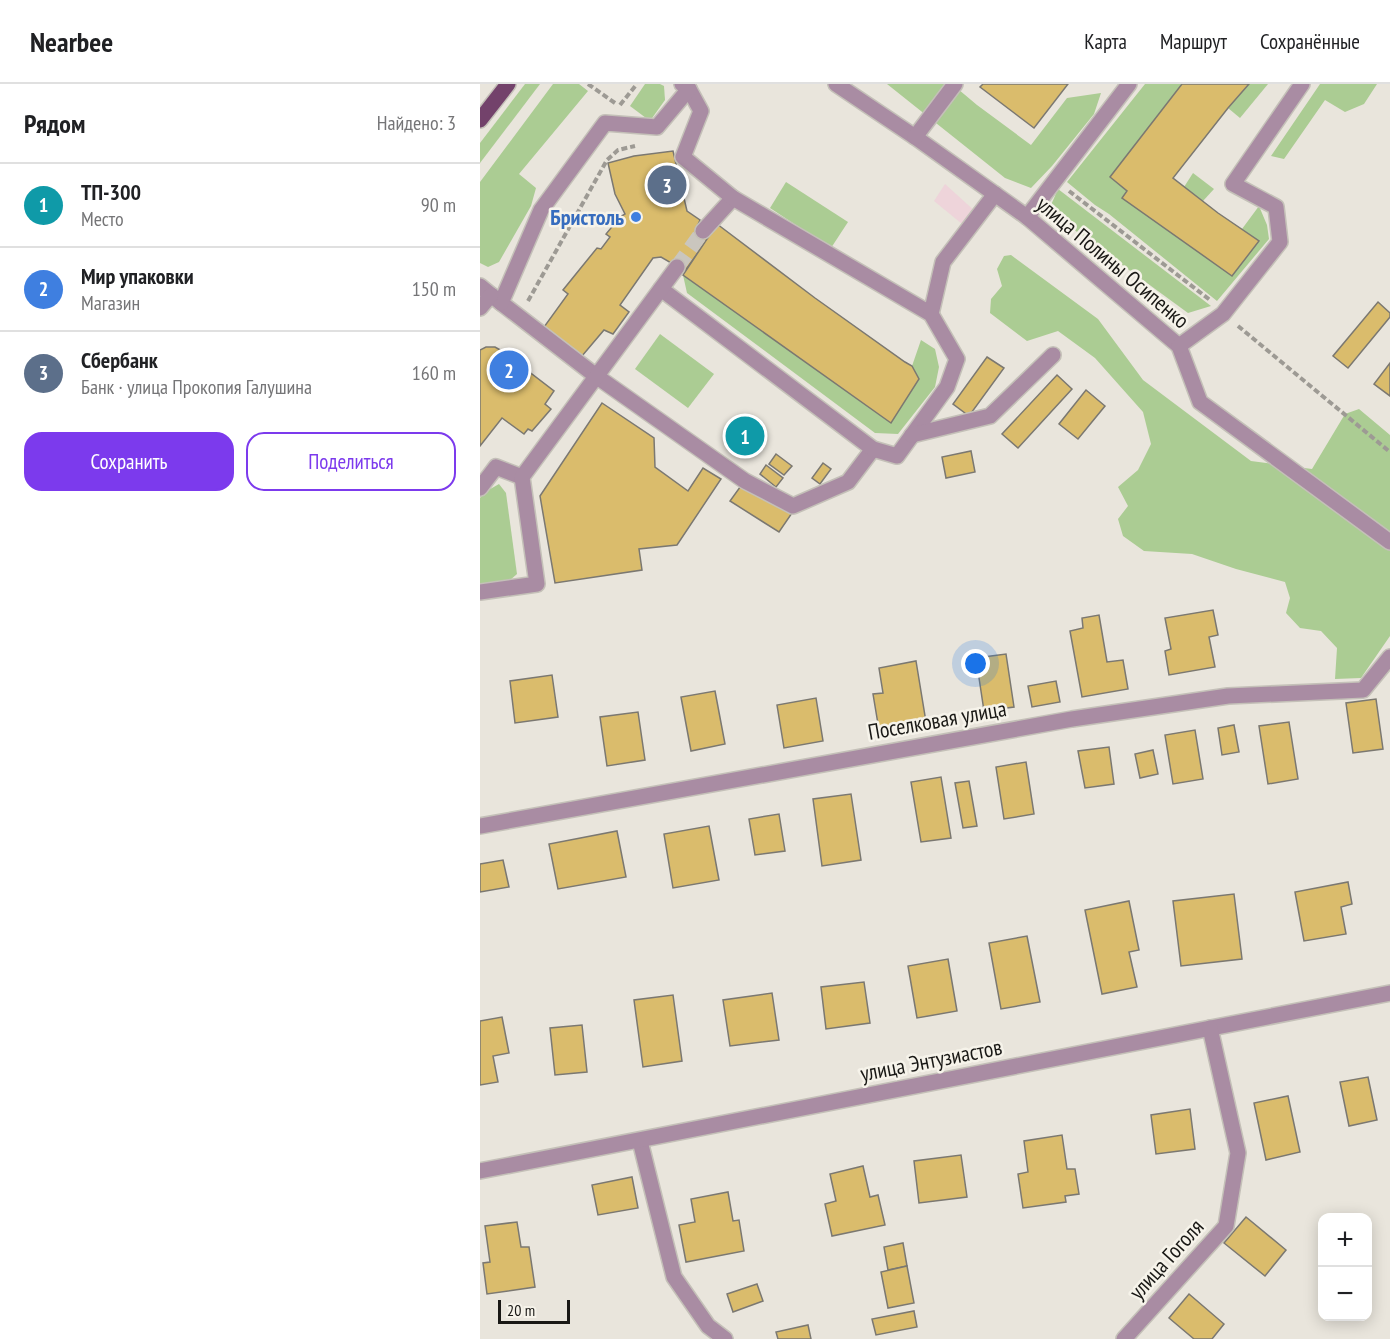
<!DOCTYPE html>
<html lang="ru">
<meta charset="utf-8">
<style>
body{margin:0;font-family:"PT Sans Narrow",sans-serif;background:#f6f6f6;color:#202124}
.controls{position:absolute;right:18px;bottom:18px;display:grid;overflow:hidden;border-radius:12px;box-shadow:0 3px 15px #0003}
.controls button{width:54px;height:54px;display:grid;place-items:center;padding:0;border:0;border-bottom:2px solid #e0e0e0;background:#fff;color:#202124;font:30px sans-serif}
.scale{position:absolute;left:18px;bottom:15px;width:72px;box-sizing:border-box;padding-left:6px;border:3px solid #191815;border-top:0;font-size:16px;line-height:21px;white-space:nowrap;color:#191815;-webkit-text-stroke:4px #f6f3ea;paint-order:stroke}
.you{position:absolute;left:496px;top:580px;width:21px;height:21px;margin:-15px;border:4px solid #fff;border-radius:50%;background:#1a73e8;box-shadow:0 0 0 9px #1a73e833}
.badge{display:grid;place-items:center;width:39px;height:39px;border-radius:50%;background:#7c3aed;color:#fff;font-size:20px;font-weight:700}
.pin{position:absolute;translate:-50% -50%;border:3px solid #fff;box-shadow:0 2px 6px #0006}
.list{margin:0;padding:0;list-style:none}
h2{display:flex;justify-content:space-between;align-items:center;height:78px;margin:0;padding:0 24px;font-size:26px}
h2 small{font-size:20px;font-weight:400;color:#757577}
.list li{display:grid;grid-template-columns:39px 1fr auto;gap:18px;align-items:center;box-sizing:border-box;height:84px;padding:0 24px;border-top:2px solid #e0e0e0}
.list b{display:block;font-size:22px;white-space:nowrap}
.list p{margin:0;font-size:20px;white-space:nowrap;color:#757577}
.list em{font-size:20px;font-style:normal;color:#757577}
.actions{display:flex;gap:12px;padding:18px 24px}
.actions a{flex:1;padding:14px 0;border:2px solid #7c3aed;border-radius:18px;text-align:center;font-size:21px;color:#7c3aed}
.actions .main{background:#7c3aed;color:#fff}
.map{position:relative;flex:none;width:910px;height:1255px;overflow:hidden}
header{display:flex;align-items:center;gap:36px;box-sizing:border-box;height:84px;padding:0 30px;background:#fff;border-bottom:2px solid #e0e0e0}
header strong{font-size:28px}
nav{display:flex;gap:33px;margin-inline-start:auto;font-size:21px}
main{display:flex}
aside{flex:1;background:#fff}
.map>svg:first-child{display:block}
</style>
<header>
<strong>Nearbee</strong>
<nav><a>Карта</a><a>Маршрут</a><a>Сохранённые</a></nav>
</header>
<main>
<aside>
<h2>Рядом<small>Найдено: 3</small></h2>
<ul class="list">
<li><span class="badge" style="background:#0f9aa8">1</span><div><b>ТП-300</b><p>Место</p></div><em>90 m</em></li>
<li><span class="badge" style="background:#3f7fe0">2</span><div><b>Мир упаковки</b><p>Магазин</p></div><em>150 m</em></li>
<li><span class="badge" style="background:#5c6f8a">3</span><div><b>Сбербанк</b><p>Банк · улица Прокопия Галушина</p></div><em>160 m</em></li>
</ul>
<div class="actions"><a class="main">Сохранить</a><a>Поделиться</a></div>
</aside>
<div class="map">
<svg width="910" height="1255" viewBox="0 0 910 1255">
<rect width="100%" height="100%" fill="#e9e5dc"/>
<path fill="#eed4da" d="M465,100L497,129L487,144L454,117Z"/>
<g fill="#abcc93">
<path d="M45,0H60L0,79V59Z"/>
<path d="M73,0H99L108,7L39,90L56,104L51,122L19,178L8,183L0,179V98Z"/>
<path d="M165,0H180L184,2L185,16L170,37L150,22Z"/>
<path d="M407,0H472L497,21L551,61L587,14L621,9L614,30L572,82L551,104L525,94Z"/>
<path d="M665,0H702L630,93L647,107L643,114L752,192L779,157L762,145L779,122L787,141L789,155L737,217L629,130L615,121L587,98Z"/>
<path d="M769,0H788L760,34L748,24Z"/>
<path d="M840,0H897L884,20L865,28L845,16L804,75L791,72Z"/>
<path d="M713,89L734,105L723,117L704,103Z"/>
<path d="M306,98L368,138L351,164L290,124Z"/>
<path d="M578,105L731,222L708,229L578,134L571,121Z"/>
<path d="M531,171L618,235L663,296L771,377L832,385L865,330L879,325L910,351V552L881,594L855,595L857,564L841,547L820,544L806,529L810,514L805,498L756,485L712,470L664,467L643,452L638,435L648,422L638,403L658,386L671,360L663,328L615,274L578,247L547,257L510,229L511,215L522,202L517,185L524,172Z"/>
<path d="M203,191L411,339L439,295L432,282L441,256L455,265L459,283L455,303L418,350L395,349L207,209Z"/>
<path d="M180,250L234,290L208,324L155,285Z"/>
<path d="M19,400L26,409L37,490L29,497L0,501V414L5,408Z"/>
</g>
<g fill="#dabc6c" stroke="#7b7871" stroke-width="1.5">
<path d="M503,0H588L554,44L500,3Z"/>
<path d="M702,0H769L748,24L693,94L738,129L779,157L752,192L642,114L647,107L630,93Z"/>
<path d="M193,67L207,127L220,136L217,143L229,153L205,187L181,173L173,174L140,221L149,228L133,250L124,246L102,272L64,243L88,210L83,206L117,164L121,165L130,153L126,150L140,133L145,130L135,110L128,79L154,72Z"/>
<path d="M237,140L335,214L425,278L432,282L439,295L411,339L203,191Z"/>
<path d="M898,218L910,229V233L868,284L853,272Z"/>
<path d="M6,263H15L22,267L74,307L65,320L71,325L52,347L48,345L44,350L22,334L0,362V266Z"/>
<path d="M507,273L524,284L489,332L473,320Z"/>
<path d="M910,279V312L894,300Z"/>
<path d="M577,291L592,305L538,364L522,350Z"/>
<path d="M606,306L625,322L598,355L579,340Z"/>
<path d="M122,319L174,354L175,383L208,407L223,384L241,395L197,461L159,465L162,486L75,499L60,412Z"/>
<path d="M257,333L285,355L273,371L244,349Z"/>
<path d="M491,367L495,388L466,394L462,373Z"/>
<path d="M296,370L312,382L304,391L289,380Z"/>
<path d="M343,379L351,385L340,400L332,394Z"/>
<path d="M286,381L303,394L296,403L280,390Z"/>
<path d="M263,399L312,429L299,448L250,417Z"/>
<path d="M733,526L738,551L729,553L735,583L689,591L685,567L691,565L685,534Z"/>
<path d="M619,531L627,578L643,576L648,605L602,613L590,547L603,544L602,534Z"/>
<path d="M526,570L534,623L504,627L496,574Z"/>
<path d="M436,577L446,638L399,646L393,610L403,609L399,584Z"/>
<path d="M72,591L78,633L35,639L30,597Z"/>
<path d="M576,597L580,618L552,623L548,602Z"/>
<path d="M235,607L245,660L211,667L201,613Z"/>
<path d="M336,614L343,657L304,664L297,621Z"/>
<path d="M896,615L903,665L873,669L866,619Z"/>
<path d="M158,628L165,676L127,682L120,633Z"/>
<path d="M809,638L818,695L788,700L779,642Z"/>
<path d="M754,641L759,668L742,671L738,644Z"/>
<path d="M715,646L723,695L693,700L685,651Z"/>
<path d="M629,663L634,700L605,704L598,667Z"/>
<path d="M673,666L678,690L660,694L655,670Z"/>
<path d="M546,678L554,730L524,735L516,683Z"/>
<path d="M461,693L471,754L441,758L431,698Z"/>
<path d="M489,697L497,742L483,744L475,699Z"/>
<path d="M371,710L381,776L342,782L333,715Z"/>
<path d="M299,730L305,767L275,771L269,735Z"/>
<path d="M229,742L239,796L193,804L184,750Z"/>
<path d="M137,747L146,793L78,805L69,760Z"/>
<path d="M23,776L29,803L0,808V780Z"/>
<path d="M868,798L872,820L861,823L866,850L824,857L815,808Z"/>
<path d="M754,810L762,875L701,882L693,817Z"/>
<path d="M649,817L659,866L649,868L657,903L622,910L605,826Z"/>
<path d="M547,852L560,918L521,925L509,859Z"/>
<path d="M468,875L477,927L437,934L428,882Z"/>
<path d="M384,898L390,939L346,945L341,903Z"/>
<path d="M292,909L299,956L250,962L243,916Z"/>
<path d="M193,911L202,977L163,983L154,916Z"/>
<path d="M22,933L29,969L13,972L18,998L0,1001V937Z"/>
<path d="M102,941L107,988L75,991L70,944Z"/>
<path d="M888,993L897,1036L869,1042L860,998Z"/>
<path d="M808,1012L820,1068L786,1076L774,1019Z"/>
<path d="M710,1025L715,1065L676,1070L671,1031Z"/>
<path d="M582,1051L587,1085H595L599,1110L585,1112L586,1118L543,1124L538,1090L548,1088L544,1057Z"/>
<path d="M481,1071L487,1113L439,1119L434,1077Z"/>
<path d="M383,1082L390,1113L398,1111L405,1141L352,1152L345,1120L356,1117L350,1090Z"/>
<path d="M152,1093L158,1124L118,1131L112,1101Z"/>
<path d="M248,1108L253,1137L259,1136L264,1167L206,1178L199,1141L215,1138L211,1115Z"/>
<path d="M766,1133L806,1166L785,1192L744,1159Z"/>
<path d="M37,1138L41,1163H49L55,1203L7,1210L3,1179L10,1178L5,1142Z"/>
<path d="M423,1159L427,1182L408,1186L404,1163Z"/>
<path d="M427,1182L434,1219L408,1224L401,1188Z"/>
<path d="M277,1200L283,1217L253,1228L247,1210Z"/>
<path d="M709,1210L744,1240L732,1255H714L689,1234Z"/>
<path d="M434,1227L437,1243L396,1251L392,1235Z"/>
<path d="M328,1241L331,1255H298L296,1248Z"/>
</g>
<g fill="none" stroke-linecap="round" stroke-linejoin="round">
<path stroke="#cac6be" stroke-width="15" stroke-dasharray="15 8" stroke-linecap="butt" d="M197,183L223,147"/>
<g stroke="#c4c0b8" stroke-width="18">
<g id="minor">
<path d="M356,0L435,53L547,133L699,262L720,318L910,458"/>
<path d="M435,53L475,0"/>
<path d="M547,133L649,0"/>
<path d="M223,147L253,114"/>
<path d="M0,202L11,211L116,292L265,397L313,422L368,398L393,365"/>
<path d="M181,205L393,365L417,372L467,303L477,275L451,230L253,114L203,73L221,27L209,5L202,0"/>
<path d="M21,219L61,126L125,39L177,43L209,5"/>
<path d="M0,224L11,211"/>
<path d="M451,230L463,178L515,110"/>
<path d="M699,262L743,230L800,158L796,123L753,100L822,0"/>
<path d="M432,351L510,332L573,271"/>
<path d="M0,404L16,383L42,393"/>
<path d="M0,508L57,500L42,393L197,183"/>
<path d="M0,742L592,635L748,612L883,606L910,573"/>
<path d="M160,1057L194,1193L228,1242L245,1255"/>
<path d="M0,1087L910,909"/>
<path d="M644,1255L746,1142L758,1069L730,944"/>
</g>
</g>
<g stroke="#c4c0b8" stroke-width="18">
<path id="major" d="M0,36L28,0"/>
</g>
<g stroke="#9d9a94" stroke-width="4" stroke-dasharray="6 3" stroke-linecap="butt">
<path d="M108,0L135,19"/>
<path d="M140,21L157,0"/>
<path d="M589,107L730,216"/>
<path d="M48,217L127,76L138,66L155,62"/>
<path d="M758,242L910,368"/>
</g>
<use href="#minor" stroke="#a98ca3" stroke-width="15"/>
<use href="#major" stroke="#73426b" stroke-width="15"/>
</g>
<circle fill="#3f7fe0" stroke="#f6f3ea" stroke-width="2" cx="156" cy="133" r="6"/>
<g text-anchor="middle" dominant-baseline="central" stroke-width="5" stroke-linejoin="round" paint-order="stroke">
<g font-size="22" font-weight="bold" fill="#366cbe" stroke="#f6f3ea" text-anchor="end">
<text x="144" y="133">Бристоль</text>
</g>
<g font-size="22" fill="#191815" stroke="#f6f3ea">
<text transform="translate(633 178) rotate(40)">улица Полины Осипенко</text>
<text transform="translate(457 636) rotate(-10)">Поселковая улица</text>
<text transform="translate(451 976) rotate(-11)">улица Энтузиастов</text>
<text transform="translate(686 1175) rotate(-48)">улица Гоголя</text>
</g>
</g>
</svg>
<div class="controls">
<button>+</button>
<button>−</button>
</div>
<div class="scale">20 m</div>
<div class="you"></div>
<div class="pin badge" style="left:265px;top:352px;background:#0f9aa8">1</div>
<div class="pin badge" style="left:29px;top:286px;background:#3f7fe0">2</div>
<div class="pin badge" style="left:187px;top:101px;background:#5c6f8a">3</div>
</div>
</main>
